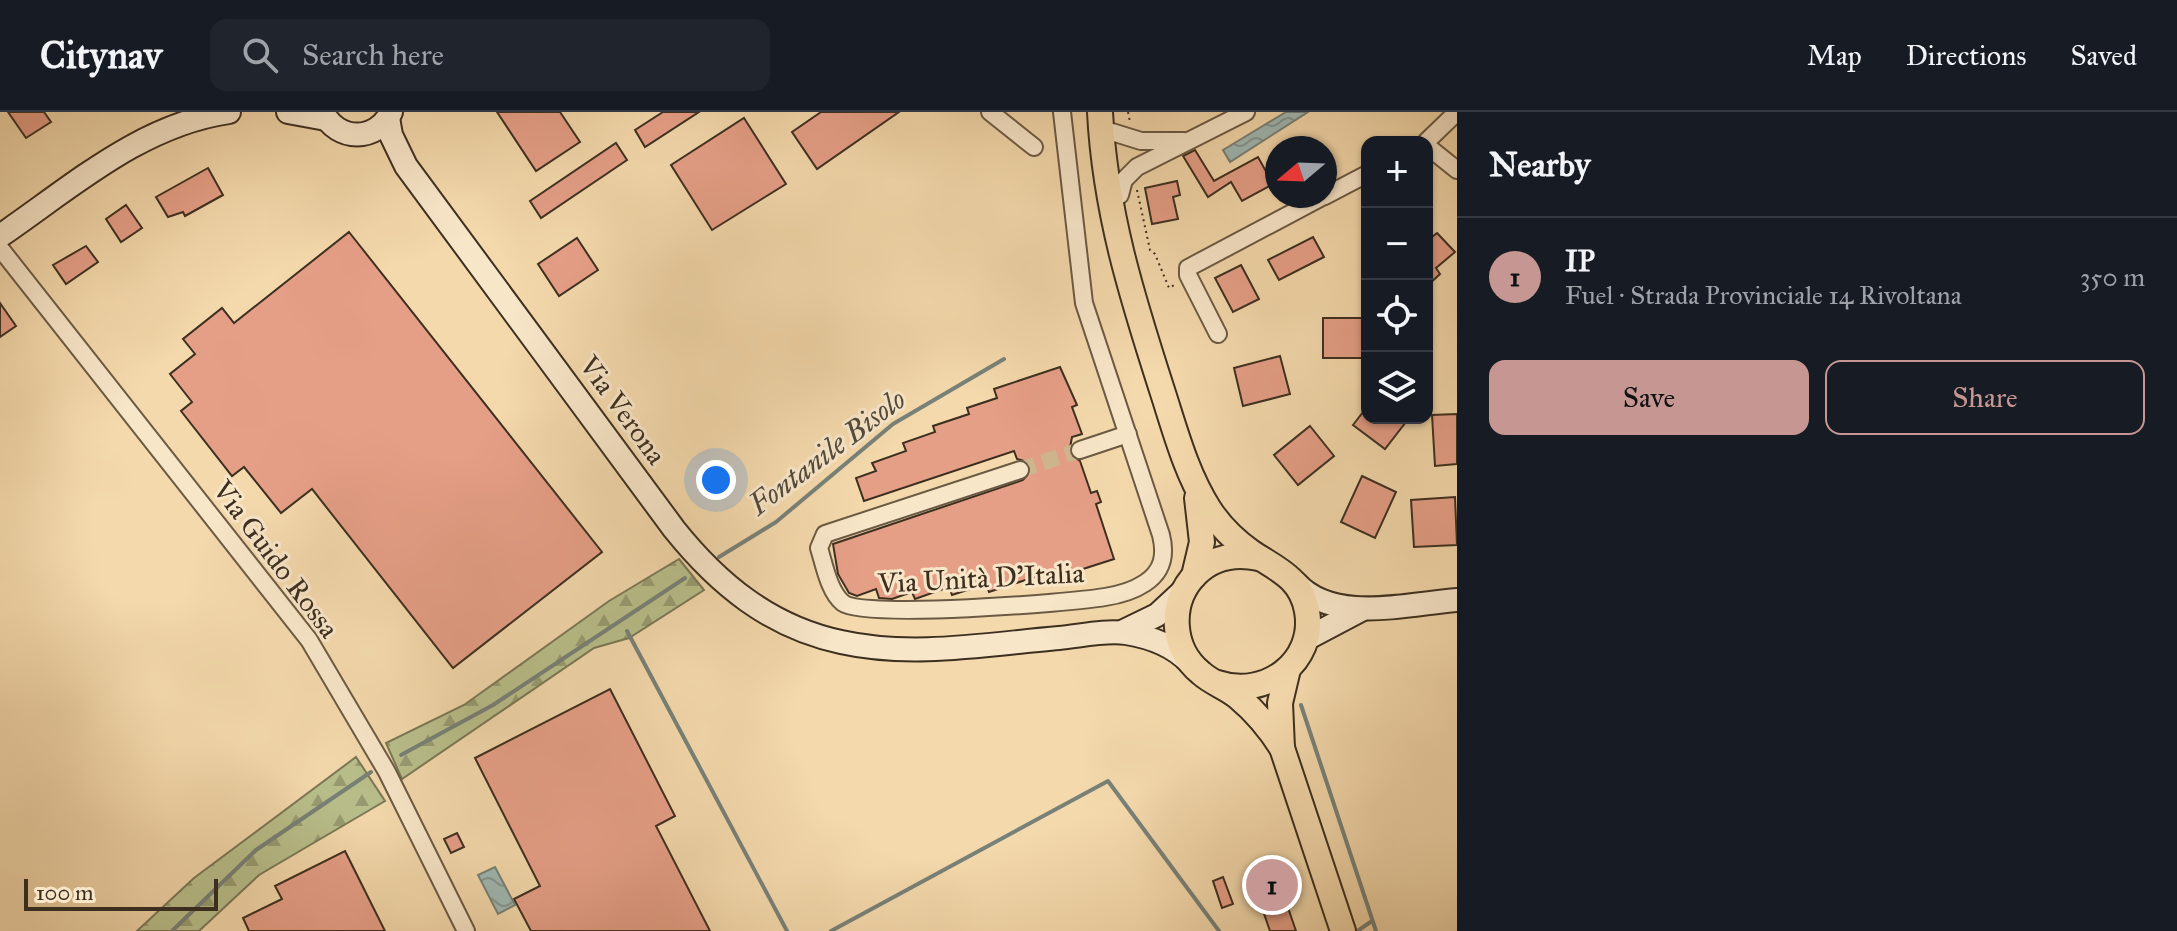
<!DOCTYPE html>
<meta charset="utf-8">
<style>
body{margin:0;font-family:"IM FELL Great Primer",serif;background:#20242c;color:#f1f3f6}
.controls{position:absolute;right:24px;top:24px;display:grid;overflow:hidden;border-radius:16px;box-shadow:0 2px 6px #0004}
.controls button{width:72px;height:72px;display:grid;place-items:center;padding:0;border:0;border-bottom:2px solid #363941;background:#171b24;color:#f1f3f6;font:40px sans-serif}
.compass{position:absolute;left:1265px;top:24px;width:72px;height:72px;border-radius:50%;background:#171b24;box-shadow:0 2px 6px #0004;rotate:251deg}
.scale{position:absolute;left:24px;bottom:20px;width:194px;box-sizing:border-box;padding-left:8px;border:4px solid #3d2f20;border-top:0;font-size:22px;line-height:28px;white-space:nowrap;color:#3d2f20;-webkit-text-stroke:6px #f8e6c9;paint-order:stroke}
.you{position:absolute;left:716px;top:368px;width:28px;height:28px;margin:-20px;border:6px solid #fff;border-radius:50%;background:#1a73e8;box-shadow:0 0 0 12px #1a73e833}
.badge{display:grid;place-items:center;width:52px;height:52px;border-radius:50%;background:#c59692;color:#111;font-size:26px;font-weight:700}
.pin{position:absolute;translate:-50% -50%;border:4px solid #fff;box-shadow:0 2px 8px #0006}
.list{margin:0;padding:0;list-style:none}
h2{display:flex;justify-content:space-between;align-items:center;height:104px;margin:0;padding:0 32px;font-size:34px}
h2 small{font-size:26px;font-weight:400;color:#9ea1a6}
.list li{display:grid;grid-template-columns:52px 1fr auto;gap:24px;align-items:center;box-sizing:border-box;height:120px;padding:0 32px;border-top:2px solid #363941}
.list b{display:block;font-size:30px;white-space:nowrap}
.list p{margin:0;font-size:26px;white-space:nowrap;color:#9ea1a6}
.list em{font-size:26px;font-style:normal;color:#9ea1a6}
.actions{display:flex;gap:16px;padding:24px 32px}
.actions a{flex:1;padding:18px 0;border:2px solid #c59692;border-radius:16px;text-align:center;font-size:28px;color:#c59692}
.actions .main{background:#c59692;color:#111}
.icon{flex:none;width:44px;height:44px;fill:none;stroke:currentColor;stroke-width:2;stroke-linecap:round;stroke-linejoin:round}
.map{position:relative;flex:none;width:1457px;height:819px;overflow:hidden}
header{display:flex;align-items:center;gap:48px;box-sizing:border-box;height:112px;padding:0 40px;background:#171b24;border-bottom:2px solid #363941}
header strong{font-size:38px}
nav{display:flex;gap:44px;margin-inline-start:auto;font-size:28px}
.search{width:560px;height:72px;background:#20242c;display:flex;align-items:center;gap:20px;box-sizing:border-box;padding:0 28px;border-radius:16px;color:#9ea1a6;font-size:30px}
main{display:flex}
aside{flex:1;background:#171b24}
.map>svg:first-child{display:block}
</style>
<header>
<strong>Citynav</strong>
<div class="search"><svg class="icon" aria-label="search" viewBox="0 0 24 24"><circle cx="10" cy="10" r="6"/><path d="M15 15l6 6"/></svg>Search here</div>
<nav><a>Map</a><a>Directions</a><a>Saved</a></nav>
</header>
<main>
<div class="map">
<svg width="1457" height="819" viewBox="0 0 1457 819">
<defs>
<pattern id="forest-firs" width="22" height="20" patternUnits="userSpaceOnUse" patternTransform="scale(2)"><rect width="22" height="20" fill="#b9c08c"/><path d="M5 1l3.5 6h-7zM16 11l3.5 6h-7z" fill="#989c72"/></pattern>
<pattern id="water-waves" width="16" height="10" patternUnits="userSpaceOnUse" patternTransform="scale(2)"><rect width="16" height="10" fill="#9fb8b3"/><path d="M0 5q4-4 8 0t8 0" fill="none" stroke="#839691"/></pattern>
</defs>
<rect width="100%" height="100%" fill="#f4d9ac"/>
<filter id="stains"><feTurbulence type="fractalNoise" baseFrequency=".0025" numOctaves="4"/><feColorMatrix values="0 0 0 0 .2 0 0 0 0 .09 0 0 0 0 .02 0 0 0 .5 -.17"/></filter>
<radialGradient id="worn" r=".72"><stop offset=".6" stop-color="#630" stop-opacity="0"/><stop offset="1" stop-color="#630" stop-opacity=".3"/></radialGradient>
<g fill="url(#forest-firs)" stroke="#7b7856" stroke-width="2">
<path d="M679,447L704,478L629,526L594,536L402,667L386,631L464,593L609,489Z"/>
<path d="M356,645L385,689L259,763L199,819H137L194,766Z"/>
</g>
<g fill="url(#water-waves)" stroke="#788178" stroke-width="2">
<path d="M1286,0H1308L1230,50L1223,38Z"/>
<path d="M495,755L515,793L498,802L478,763Z"/>
</g>
<g fill="none" stroke-linecap="round" stroke-linejoin="round">
<g stroke="#788178" stroke-width="4">
<path d="M719,445L776,410L893,312L1004,247"/>
<path d="M627,519L787,819"/>
<path d="M1301,593L1376,819"/>
<path d="M401,643L493,593L685,466"/>
<path d="M1359,818L1372,809"/>
<path d="M172,819L256,738L371,660"/>
<path d="M831,819L1108,669L1219,819"/>
</g>
</g>
<g fill="#e69f87" stroke="#3d2f20" stroke-width="2">
<path d="M8,0H44L51,10L26,26Z"/>
<path d="M497,0H560L580,30L536,59Z"/>
<path d="M663,0H699L645,35L635,18Z"/>
<path d="M821,0H899L817,57L792,20Z"/>
<path d="M744,6L786,72L712,118L671,53Z"/>
<path d="M616,31L627,48L541,106L530,89Z"/>
<path d="M1195,38L1214,69L1258,45L1273,72L1242,89L1231,70L1208,85L1183,44Z"/>
<path d="M208,56L223,83L185,104L183,100L168,105L156,85Z"/>
<path d="M1177,69L1180,83L1173,85L1178,107L1152,112L1145,76Z"/>
<path d="M126,93L142,116L121,130L106,107Z"/>
<path d="M349,120L602,440L453,556L312,377L281,401L244,355L232,364L181,299L192,290L170,262L195,242L183,227L222,196L234,211Z"/>
<path d="M1437,121L1455,140L1436,156L1440,162L1427,174V129Z"/>
<path d="M1313,125L1324,145L1279,168L1268,148Z"/>
<path d="M577,126L598,158L559,184L538,152Z"/>
<path d="M86,134L98,150L66,172L53,153Z"/>
<path d="M1241,153L1259,187L1233,200L1215,166Z"/>
<path d="M0,191L16,214L0,225Z"/>
<rect x="1323" y="206" width="44" height="40"/>
<path d="M1280,244L1290,282L1243,294L1234,256Z"/>
<path d="M1060,255L1077,293L1072,295L1082,322L1072,325L1069,341L1080,349L1091,381L1097,379L1101,390L1096,392L1114,447L1055,466L1053,459L989,480L986,472L952,483L949,475L915,487L912,480L892,487L879,486L876,477L857,484L849,481L838,462L833,432L1023,368L1031,359L1028,350L1017,347L1014,339L864,389L856,366L876,359L872,351L906,339L903,331L935,320L933,314L969,302L967,296L997,286L994,277Z"/>
<path d="M1367,295V306H1409L1385,337L1353,313Z"/>
<path d="M1457,302V352L1435,354L1432,303Z"/>
<path d="M1310,314L1334,344L1298,373L1274,343Z"/>
<path d="M1362,364L1396,380L1375,426L1341,410Z"/>
<path d="M1455,385L1457,433L1414,435L1411,388Z"/>
<path d="M610,577L675,704L656,714L710,819H531L514,787L540,774L475,646Z"/>
<path d="M457,721L464,735L451,741L444,727Z"/>
<path d="M345,739L385,819H249L243,806L282,787L275,774Z"/>
<path d="M1284,760L1293,785L1285,787L1296,819H1270L1250,761Z"/>
<path d="M1223,765L1233,792L1222,796L1213,769Z"/>
</g>
<g fill="none" stroke-linecap="round" stroke-linejoin="round">
<path stroke="#cfb790" stroke-width="16" stroke-dasharray="16 8" stroke-linecap="butt" d="M1020,358L1080,338"/>
<g stroke="#6b5a43" stroke-width="20">
<g id="street">
<path d="M990,0L1034,35"/>
<path d="M1112,20L1141,29H1184"/>
<path d="M1426,30L1457,0"/>
<path d="M1427,34L1457,58"/>
<path d="M1120,83L1124,68L1137,55L1246,0"/>
<path d="M1325,84L1367,62"/>
<path d="M0,136L309,528L387,660L466,819"/>
<path d="M1218,222L1188,163V156L1324,84"/>
<path d="M1080,338L1128,322"/>
<path d="M1020,358L825,422L819,436C824,452 829,480 843,491C864,507 1069,491 1105,485C1118,483 1133,479 1145,471C1163,459 1166,443 1161,423L1084,191L1062,0"/>
</g>
</g>
<g stroke="#3d2f20" stroke-width="26">
<g id="secondary">
<path d="M288,0L326,7"/>
<path d="M323,0C337,30 377,30 391,0"/>
<path d="M388,6L391,23L406,54L674,417C718,472 770,515 841,530C912,546 988,532 1059,526C1080,524 1105,518 1126,521C1151,525 1173,533 1190,551"/>
<path d="M0,124C72,75 140,13 229,0"/>
<path d="M1296,471C1333,512 1407,492 1457,488"/>
<path d="M1122,520L1157,503L1184,478"/>
<path d="M1306,527L1361,498"/>
</g>
</g>
<g stroke="#3d2f20" stroke-width="28">
<g id="primary">
<path d="M1100,0C1105,99 1132,185 1162,278C1175,318 1186,361 1209,397C1220,414 1234,428 1251,440C1276,457 1301,465 1307,499C1316,550 1265,587 1218,571"/>
<path d="M1259,446C1236,441 1213,445 1196,462C1168,490 1171,537 1201,561C1212,571 1226,575 1238,585C1256,600 1270,617 1282,636"/>
<path d="M1194,464L1202,430L1197,386"/>
<path d="M1288,557L1280,591L1282,636L1343,819"/>
</g>
</g>
<g stroke="#3d2f20" stroke-width="2" stroke-dasharray="2 4" stroke-linecap="butt">
<path d="M1128,0L1130,10"/>
<path d="M1137,78L1150,138L1155,142L1169,176L1176,172"/>
</g>
<use href="#street" stroke="#f8e6c9" stroke-width="16"/>
<use href="#secondary" stroke="#f8e6c9" stroke-width="22"/>
<use href="#primary" stroke="#f4d9ac" stroke-width="24"/>
</g>
<g text-anchor="middle" dominant-baseline="central" stroke-width="6" stroke-linejoin="round" paint-order="stroke">
<g font-size="28" fill="#3d2f20" stroke="#f8e6c9">
<text transform="translate(623 298) rotate(54)">Via Verona</text>
<text transform="translate(276 447) rotate(53)">Via Guido Rossa</text>
<text transform="translate(981 466) rotate(-3)">Via Unità D'Italia</text>
</g>
<g font-size="30" font-style="italic" fill="#514a3d" stroke="#f8e6c9">
<text transform="translate(827 340) rotate(-37)">Fontanile Bisolo</text>
</g>
</g>
<rect width="100%" height="100%" filter="url(#stains)"/>
<rect width="100%" height="100%" fill="url(#worn)"/>
</svg>
<div class="controls">
<button>+</button>
<button>−</button>
<button><svg class="icon" aria-label="locate" viewBox="0 0 24 24"><circle cx="12" cy="12" r="6"/><path d="M12 2v4M12 18v4M2 12h4M18 12h4"/></svg></button>
<button><svg class="icon" aria-label="layers" viewBox="0 0 24 24"><path d="M12 4l9 5-9 5-9-5zM3 14l9 5 9-5"/></svg></button>
</div>
<svg class="compass" viewBox="-18 -18 36 36"><path d="M0-13l5 13h-10z" fill="#e53935"/><path d="M0 13l5-13h-10z" fill="#9ea1a6"/></svg>
<div class="scale">100 m</div>
<div class="you"></div>
<div class="pin badge" style="left:1272px;top:773px">1</div>
</div>
<aside>
<h2>Nearby<small></small></h2>
<ul class="list">
<li><span class="badge">1</span><div><b>IP</b><p>Fuel · Strada Provinciale 14 Rivoltana</p></div><em>350 m</em></li>
</ul>
<div class="actions"><a class="main">Save</a><a>Share</a></div>
</aside>
</main>
